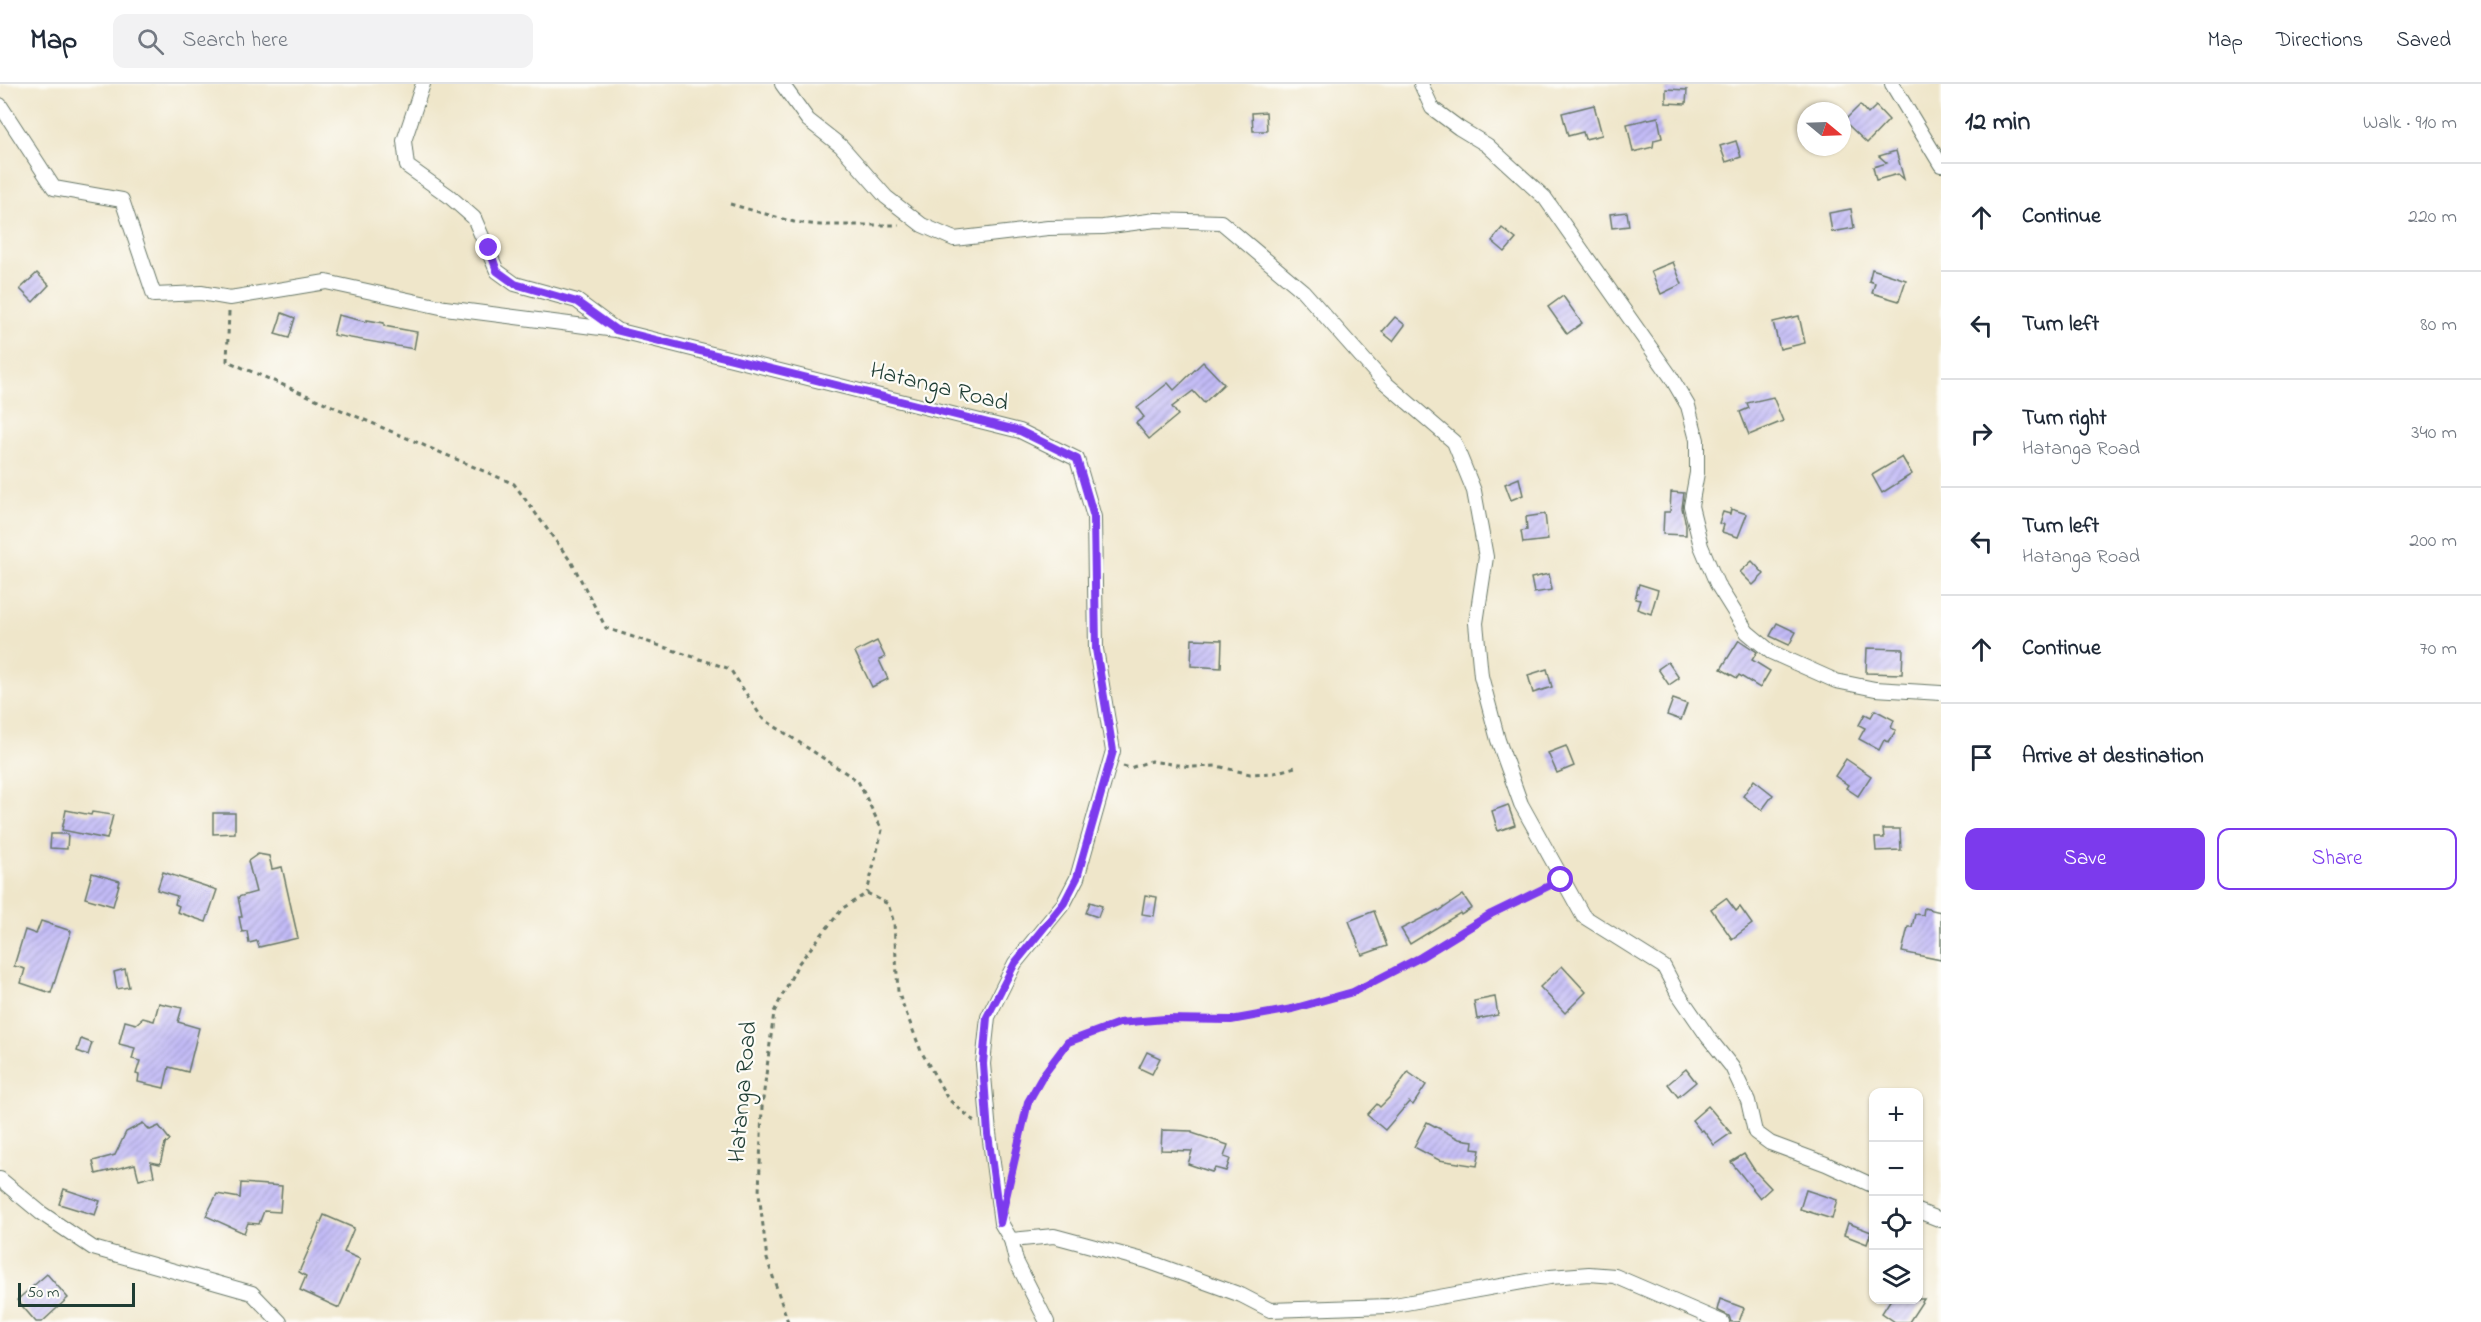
<!DOCTYPE html>
<meta charset="utf-8">
<style>
body{margin:0;font-family:"Indie Flower",sans-serif;background:#f2f2f3;color:#1f2937}
.controls{position:absolute;right:18px;bottom:18px;display:grid;overflow:hidden;border-radius:12px;box-shadow:0 2px 4px #0004}
.controls button{width:54px;height:54px;display:grid;place-items:center;padding:0;border:0;border-bottom:2px solid #e0e1e3;background:#fff;color:#1f2937;font:30px sans-serif}
.compass{position:absolute;left:1797px;top:18px;width:54px;height:54px;border-radius:50%;background:#fff;box-shadow:0 2px 4px #0004;rotate:109deg}
.scale{position:absolute;left:18px;bottom:15px;width:117px;box-sizing:border-box;padding-left:6px;border:3px solid #1f3d34;border-top:0;font-size:16px;line-height:21px;white-space:nowrap;color:#1f3d34;-webkit-text-stroke:4px #fdfcf7;paint-order:stroke}
.stop{position:absolute;width:18px;height:18px;margin:-14px;border:4px solid #7c3aed;border-radius:50%;background:#fff}
.stop.end{background:#7c3aed;border-color:#fff;box-shadow:0 2px 6px #0008}
.list{margin:0;padding:0;list-style:none}
h2{display:flex;justify-content:space-between;align-items:center;height:78px;margin:0;padding:0 24px;font-size:26px}
h2 small{font-size:20px;font-weight:400;color:#747a83}
.list li{display:grid;grid-template-columns:39px 1fr auto;gap:18px;align-items:center;box-sizing:border-box;height:108px;padding:0 24px;border-top:2px solid #e0e1e3}
.list b{display:block;font-size:22px;white-space:nowrap}
.list p{margin:0;font-size:20px;white-space:nowrap;color:#747a83}
.list em{font-size:20px;font-style:normal;color:#747a83}
.actions{display:flex;gap:12px;padding:18px 24px}
.actions a{flex:1;padding:14px 0;border:2px solid #7c3aed;border-radius:12px;text-align:center;font-size:21px;color:#7c3aed}
.actions .main{background:#7c3aed;color:#fff}
.icon{flex:none;width:33px;height:33px;fill:none;stroke:currentColor;stroke-width:2;stroke-linecap:round;stroke-linejoin:round}
.map{position:relative;flex:none;width:1941px;height:1238px;overflow:hidden}
header{display:flex;align-items:center;gap:36px;box-sizing:border-box;height:84px;padding:0 30px;background:#fff;border-bottom:2px solid #e0e1e3}
header strong{font-size:28px}
nav{display:flex;gap:33px;margin-inline-start:auto;font-size:21px}
.search{width:420px;height:54px;background:#f2f2f3;display:flex;align-items:center;gap:15px;box-sizing:border-box;padding:0 21px;border-radius:12px;color:#747a83;font-size:22px}
main{display:flex}
aside{flex:1;background:#fff}
.map>svg:first-child{display:block}
</style>
<header>
<strong>Map</strong>
<div class="search"><svg class="icon" aria-label="search" viewBox="0 0 24 24"><circle cx="10" cy="10" r="6"/><path d="M15 15l6 6"/></svg>Search here</div>
<nav><a>Map</a><a>Directions</a><a>Saved</a></nav>
</header>
<main>
<div class="map">
<svg width="1941" height="1238" viewBox="0 0 1941 1238">
<defs>
<pattern id="building-hatch" width="6" height="6" patternUnits="userSpaceOnUse" patternTransform="scale(1.5)"><rect width="6" height="6" fill="#c3bbf7"/><path d="M-1 1l2-2M0 6l6-6M5 7l2-2" fill="none" stroke="#9e99c9"/></pattern>
</defs>
<rect width="100%" height="100%" fill="#fdfcf7"/>
<filter id="ink" filterUnits="userSpaceOnUse"><feTurbulence type="fractalNoise" baseFrequency=".0167" numOctaves="2"/><feDisplacementMap in="SourceGraphic" scale="12" xChannelSelector="R" yChannelSelector="G"/><feConvolveMatrix kernelMatrix="1 2 1 2 8 2 1 2 1" color-interpolation-filters="sRGB"/></filter>
<filter id="wash" filterUnits="userSpaceOnUse"><feTurbulence type="fractalNoise" baseFrequency=".008" numOctaves="4" result="noise"/><feDisplacementMap in="SourceGraphic" scale="24" xChannelSelector="R" yChannelSelector="G"/><feGaussianBlur stdDeviation="1.35" result="paint"/><feColorMatrix in="noise" values="0 0 0 0 0 0 0 0 0 0 0 0 0 0 0 0 0 1.4 0 .05"/><feComposite in="paint" operator="in"/></filter>
<g filter="url(#wash)">
<rect width="100%" height="100%" fill="#efe6ca"/>
<g id="blocks">
<g fill="url(#building-hatch)">
<path d="M1666,5L1687,6L1686,20L1666,19Z"/>
<path d="M1594,21L1602,51L1585,55L1583,48L1568,52L1562,29Z"/>
<path d="M1860,21L1868,30L1876,22L1889,36L1867,59L1844,37Z"/>
<path d="M1266,28L1267,47H1253L1252,29Z"/>
<path d="M1658,33L1662,54L1654,56L1653,63L1633,68L1627,40Z"/>
<path d="M1736,57L1741,73L1726,78L1720,62Z"/>
<path d="M1896,67L1904,95L1898,90L1876,96L1873,83L1887,79L1879,72Z"/>
<path d="M1851,125L1854,144L1832,148L1829,129Z"/>
<path d="M1627,128L1629,142L1612,144L1610,130Z"/>
<path d="M1502,144L1516,155L1505,168L1492,157Z"/>
<path d="M1673,178L1682,200L1661,210L1651,187Z"/>
<path d="M1872,185L1906,196L1899,217L1872,209L1875,199L1869,197Z"/>
<path d="M37,189L49,201L33,218L20,205Z"/>
<path d="M1563,212L1582,239L1567,250L1548,223Z"/>
<path d="M282,229L295,234L289,254L275,250Z"/>
<path d="M338,231L367,238V236L384,239V242L417,248L414,265L333,251Z"/>
<path d="M1799,232L1805,259L1780,265L1773,238Z"/>
<path d="M1395,233L1405,241L1393,257L1382,248Z"/>
<path d="M1203,278L1224,300L1204,319L1193,307L1172,323L1178,331L1149,355L1136,339L1144,333L1137,324L1168,299L1174,306Z"/>
<path d="M1773,313L1783,337L1749,351L1740,328L1749,324L1747,319Z"/>
<path d="M1902,373L1912,390L1882,409L1872,391Z"/>
<path d="M1519,394L1523,411L1511,416L1505,400Z"/>
<path d="M1671,408L1684,409L1682,424L1686,441V451L1663,450L1664,428H1670Z"/>
<path d="M1731,425L1747,430L1738,453L1722,448L1724,441L1719,439L1723,428L1730,430Z"/>
<path d="M1545,430L1548,456L1523,459L1521,447L1527,446L1526,433Z"/>
<path d="M1752,477L1764,490L1753,501L1740,488Z"/>
<path d="M1549,490L1552,506L1534,509L1531,494Z"/>
<path d="M1639,500L1658,506L1651,530L1637,525L1640,516L1635,515Z"/>
<path d="M1777,539L1796,548L1789,561L1770,552Z"/>
<path d="M1192,555L1222,556L1221,584L1191,582Z"/>
<path d="M1739,556L1757,568L1752,576L1770,587L1760,604L1739,591L1737,594L1721,585Z"/>
<path d="M877,557L885,573L879,576L888,595L872,603L855,568Z"/>
<path d="M1867,564L1903,565L1902,590L1866,589Z"/>
<path d="M1668,578L1679,594L1669,601L1658,585Z"/>
<path d="M1547,585L1552,603L1533,609L1528,591Z"/>
<path d="M1673,615L1687,620L1681,636L1667,631Z"/>
<path d="M1875,626L1894,636L1891,644L1896,646L1889,658L1884,656L1879,666L1859,655L1865,644L1859,641L1865,630L1871,633Z"/>
<path d="M1566,662L1574,682L1557,689L1548,669Z"/>
<path d="M1846,675L1871,692L1858,712L1846,704L1848,701L1835,692Z"/>
<path d="M1754,696L1773,711L1762,726L1743,712Z"/>
<path d="M1508,721L1515,741L1498,747L1492,727Z"/>
<path d="M66,726L91,731L92,728L113,731L107,755L62,746Z"/>
<path d="M213,729H235V749L213,750Z"/>
<path d="M1883,745H1900L1901,766L1876,767L1875,754H1884Z"/>
<path d="M51,750H68L67,765L50,764Z"/>
<path d="M258,770L269,772L272,785L282,783L298,854L259,863L257,857L249,859L247,847L242,848L239,833H242L238,813L256,808L248,777Z"/>
<path d="M163,788L217,806L206,838L177,828L179,822L175,820L177,812L157,806Z"/>
<path d="M92,789L120,797L113,822L85,814Z"/>
<path d="M1145,811L1157,813L1154,832L1142,830Z"/>
<path d="M1463,811L1472,824L1461,831L1460,829L1410,860L1401,845L1438,826L1439,827Z"/>
<path d="M1726,814L1736,827L1740,823L1752,840L1732,855L1711,825Z"/>
<path d="M1090,818L1102,822L1098,833L1086,829Z"/>
<path d="M1924,824L1941,828V876L1902,868L1908,843H1912L1915,830L1923,831Z"/>
<path d="M1374,827L1387,862L1362,871L1349,837Z"/>
<path d="M41,837L71,847L51,909L21,899L25,885L14,882L25,846L36,850Z"/>
<path d="M1562,882L1586,908L1565,929L1540,903Z"/>
<path d="M125,885L129,903L117,905L114,888Z"/>
<path d="M1495,913L1498,931L1477,935L1474,917Z"/>
<path d="M159,919L182,924L178,938L199,944L188,988L169,983L164,1004L138,998L139,991L136,990L140,977L132,975L135,964L119,960L125,937L136,940L143,934L154,937Z"/>
<path d="M81,955L92,959L88,971L77,967Z"/>
<path d="M1147,968L1160,974L1152,990L1139,984Z"/>
<path d="M1686,985L1696,998L1678,1013L1668,1000Z"/>
<path d="M1408,988L1426,1001L1413,1021L1409,1018L1385,1046L1367,1031L1377,1020L1380,1023L1390,1013Z"/>
<path d="M1708,1022L1731,1049L1714,1061L1703,1046L1701,1047L1692,1036Z"/>
<path d="M1427,1038L1459,1055L1473,1057L1472,1065L1480,1066L1477,1082L1439,1076L1414,1063Z"/>
<path d="M143,1039L150,1046L159,1042L170,1056L165,1060L160,1080L151,1078L154,1092L139,1096L135,1080L96,1090L93,1077L115,1071L126,1048Z"/>
<path d="M1162,1046L1192,1047V1049L1228,1061L1224,1073L1230,1075L1226,1087L1215,1084L1212,1088L1188,1080L1192,1067L1161,1066Z"/>
<path d="M1744,1070L1755,1087L1771,1104L1760,1114L1731,1078Z"/>
<path d="M241,1099L282,1102L280,1128L264,1127L259,1140L248,1139L244,1149L206,1132L217,1110L240,1114Z"/>
<path d="M64,1105L100,1117L95,1131L59,1120Z"/>
<path d="M1806,1106L1837,1116L1832,1135L1800,1125Z"/>
<path d="M324,1131L354,1144L344,1168L360,1175L339,1224L300,1206L306,1192L299,1188Z"/>
<path d="M1848,1139L1871,1148L1867,1160L1844,1151Z"/>
<path d="M47,1190L68,1214L42,1238H36L17,1216Z"/>
<path d="M1720,1215L1744,1224L1739,1238H1731L1729,1232L1717,1226Z"/>
<path d="M1891,1215H1924L1909,1238H1895L1882,1229Z"/>
</g>
</g>
</g>
<g filter="url(#ink)">
<use href="#blocks" fill-opacity="0" stroke="#687868" stroke-width="1.5"/>
<g fill="none" stroke-linecap="round" stroke-linejoin="round">
<g stroke="#687868" stroke-width="16">
<g id="minor">
<path d="M423,0L404,57L407,82L449,112L474,134L497,187L515,200L577,217L615,245"/>
<path d="M782,0L808,36L841,62L886,113L922,141L954,155L1048,144L1103,143L1156,136L1221,138L1303,207L1382,296L1454,358L1474,407L1486,473L1476,539L1481,592L1498,656L1521,720L1583,832L1664,883L1677,908L1708,953L1732,983L1748,1017L1755,1048L1770,1059L1826,1080L1874,1102"/>
<path d="M1421,0L1432,24L1459,44L1487,61L1545,114L1671,293L1688,322L1697,356V389L1691,422L1701,462L1717,500L1747,548L1771,568L1836,597L1875,605L1941,609"/>
<path d="M1892,0L1941,81"/>
<path d="M0,21L54,104L122,116L154,211L201,209L230,214L326,198L445,224L616,246L1020,347L1077,375L1094,433L1096,565L1113,667L1077,794L1064,819L1015,879L988,933L983,980L989,1049L1001,1139L1011,1156L1016,1177L1047,1238"/>
<path d="M0,1095L41,1129L93,1164L252,1209L280,1238"/>
<path d="M1918,1127L1941,1136"/>
<path d="M1011,1156L1054,1152L1147,1177L1241,1211L1270,1226L1389,1222L1550,1193L1589,1190L1615,1192L1722,1238"/>
</g>
</g>
<g stroke="#687868" stroke-width="3" stroke-dasharray="4.5 4.5" stroke-linecap="butt">
<path d="M730,120L794,138L820,141H899"/>
<path d="M229,228L227,277L514,400L572,479L606,544L730,585L762,634L858,697L882,746L867,809"/>
<path d="M1123,682L1130,684L1151,677L1191,683L1217,682L1250,690L1274,689L1299,682"/>
<path d="M867,809L888,820L894,839L898,908L921,967L948,1015L974,1037"/>
<path d="M1011,1095L1028,1018L1044,989L1068,958L1119,940L1165,935L1231,936L1292,925L1353,907L1421,873L1491,830L1551,801"/>
<path d="M788,1238L767,1175L759,1109L762,1023L774,928L798,880L843,824L867,809"/>
</g>
<use href="#minor" stroke="#fff" stroke-width="14"/>
</g>
</g>
<g fill="none" stroke-linecap="round" stroke-linejoin="round" filter="url(#ink)">
<path stroke="#7c3aed" stroke-width="8" d="M489,164L497,187L515,200L577,218L616,246L1020,347L1077,375L1094,433L1096,565L1113,667L1077,794L1064,819L1015,879L987,933L983,980L988,1050L1000,1139L1028,1018L1044,990L1068,958L1119,939L1165,935L1231,936L1292,925L1353,908L1421,873L1491,830L1561,796"/>
</g>
<g text-anchor="middle" dominant-baseline="central" stroke-width="4.5" stroke-linejoin="round" paint-order="stroke">
<g font-size="24" fill="#1f3d34" stroke="#fdfcf7">
<text transform="translate(939 304) rotate(14)">Hatanga Road</text>
<text transform="translate(744 1008) rotate(-85)">Hatanga Road</text>
</g>
</g>
</svg>
<div class="controls">
<button>+</button>
<button>−</button>
<button><svg class="icon" aria-label="locate" viewBox="0 0 24 24"><circle cx="12" cy="12" r="6"/><path d="M12 2v4M12 18v4M2 12h4M18 12h4"/></svg></button>
<button><svg class="icon" aria-label="layers" viewBox="0 0 24 24"><path d="M12 4l9 5-9 5-9-5zM3 14l9 5 9-5"/></svg></button>
</div>
<svg class="compass" viewBox="-18 -18 36 36"><path d="M0-13l5 13h-10z" fill="#e53935"/><path d="M0 13l5-13h-10z" fill="#747a83"/></svg>
<div class="scale">50 m</div>
<div class="stop" style="left:1561px;top:796px"></div>
<div class="stop end" style="left:489px;top:164px"></div>
</div>
<aside>
<h2>12 min<small>Walk · 910 m</small></h2>
<ul class="list">
<li><svg class="icon" aria-label="ahead" viewBox="0 0 24 24"><path d="M12 20V5M6 11l6-6 6 6"/></svg><div><b>Continue</b></div><em>220 m</em></li>
<li><svg class="icon" aria-label="left" viewBox="0 0 24 24"><path d="M17 20v-9H6M10 6l-5 5 5 5"/></svg><div><b>Turn left</b></div><em>80 m</em></li>
<li><svg class="icon" aria-label="right" viewBox="0 0 24 24"><path d="M7 20v-9h11M14 6l5 5-5 5"/></svg><div><b>Turn right</b><p>Hatanga Road</p></div><em>340 m</em></li>
<li><svg class="icon" aria-label="left" viewBox="0 0 24 24"><path d="M17 20v-9H6M10 6l-5 5 5 5"/></svg><div><b>Turn left</b><p>Hatanga Road</p></div><em>200 m</em></li>
<li><svg class="icon" aria-label="ahead" viewBox="0 0 24 24"><path d="M12 20V5M6 11l6-6 6 6"/></svg><div><b>Continue</b></div><em>70 m</em></li>
<li><svg class="icon" aria-label="arrive" viewBox="0 0 24 24"><path d="M6 21V4h12l-3 4 3 4H6"/></svg><div><b>Arrive at destination</b></div></li>
</ul>
<div class="actions"><a class="main">Save</a><a>Share</a></div>
</aside>
</main>
